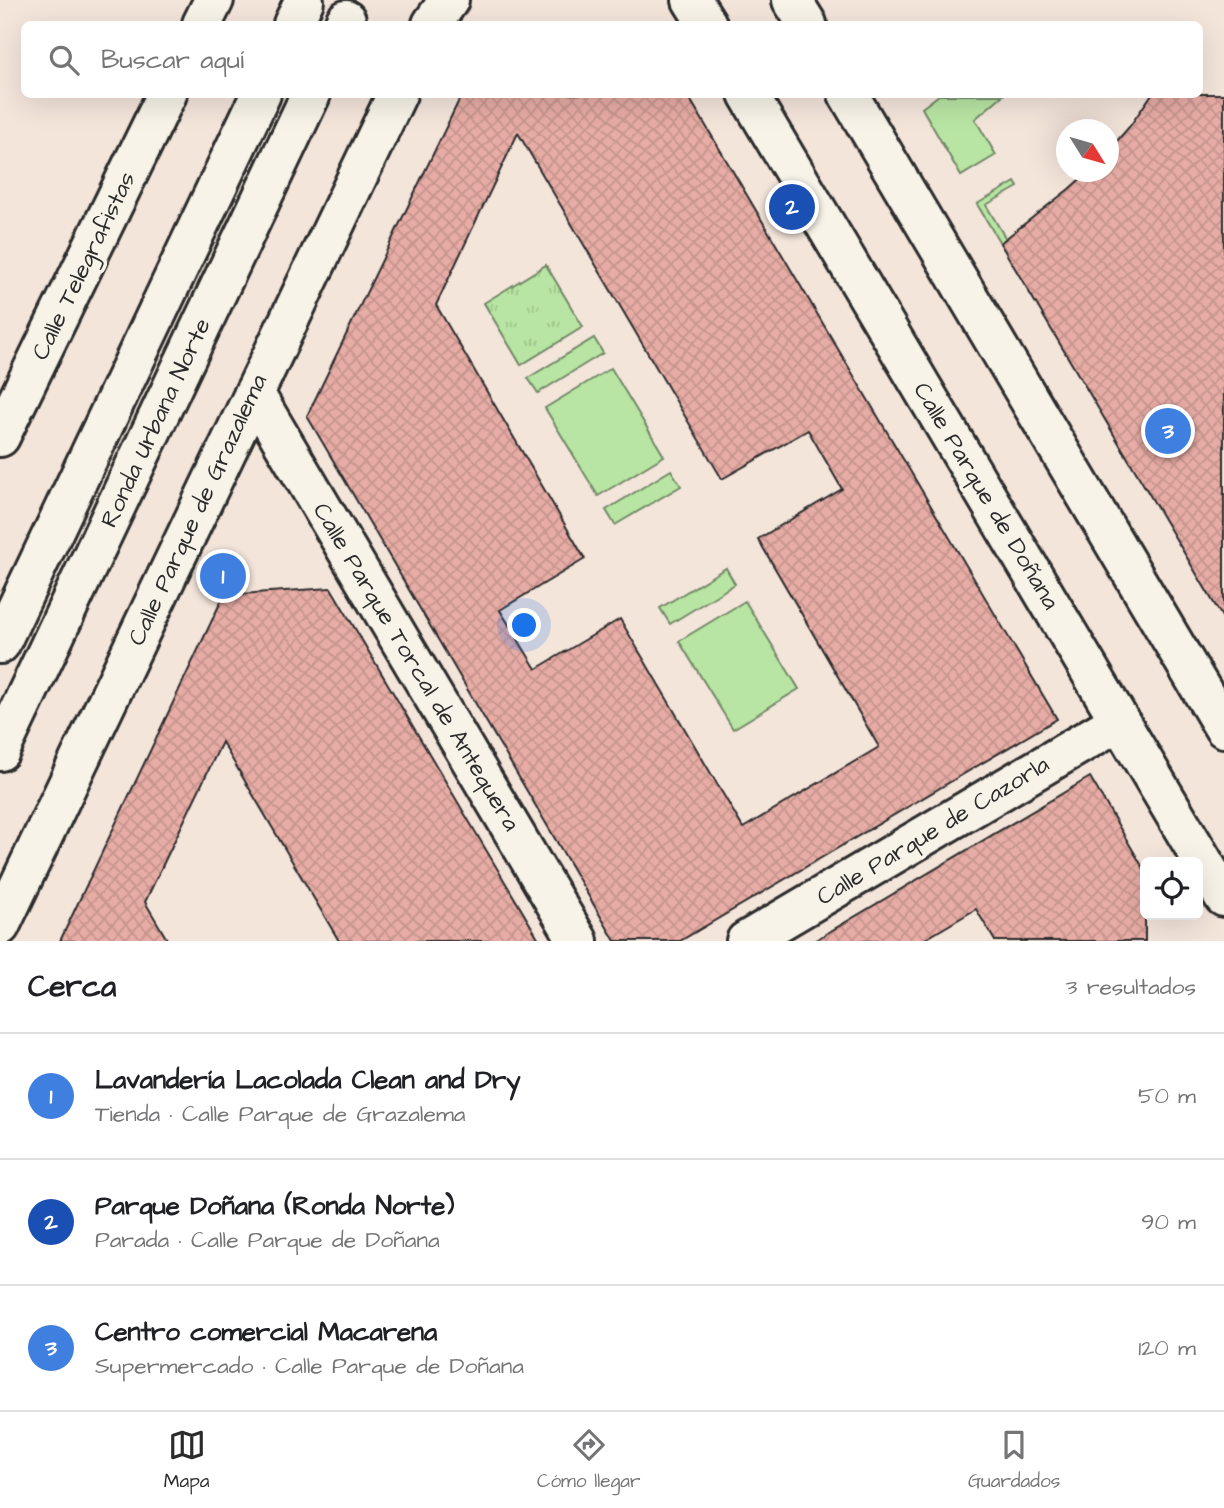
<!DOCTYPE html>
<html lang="es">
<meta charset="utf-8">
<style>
body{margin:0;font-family:"Architects Daughter",sans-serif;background:#f2f2f2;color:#202124}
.controls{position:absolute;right:21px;bottom:21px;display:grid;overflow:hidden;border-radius:10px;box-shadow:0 7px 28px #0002}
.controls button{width:63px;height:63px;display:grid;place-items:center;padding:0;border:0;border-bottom:2px solid #e0e0e0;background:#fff;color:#202124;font:35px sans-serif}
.compass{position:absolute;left:1056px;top:119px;width:63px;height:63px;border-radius:50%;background:#fff;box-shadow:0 7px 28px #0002;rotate:127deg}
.you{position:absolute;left:525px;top:626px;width:24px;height:24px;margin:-18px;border:5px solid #fff;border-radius:50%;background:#1a73e8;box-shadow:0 0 0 10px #1a73e833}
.badge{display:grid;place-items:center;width:46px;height:46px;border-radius:50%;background:#2b2b2b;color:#fff;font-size:23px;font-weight:700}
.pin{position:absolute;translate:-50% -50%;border:4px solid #fff;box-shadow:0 2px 7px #0006}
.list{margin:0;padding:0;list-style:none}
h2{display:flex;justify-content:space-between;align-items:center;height:91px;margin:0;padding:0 28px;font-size:30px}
h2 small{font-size:23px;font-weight:400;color:#757577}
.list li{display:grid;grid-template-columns:46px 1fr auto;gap:21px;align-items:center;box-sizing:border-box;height:126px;padding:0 28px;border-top:2px solid #e0e0e0}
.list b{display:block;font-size:26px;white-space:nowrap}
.list p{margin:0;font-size:23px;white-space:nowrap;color:#757577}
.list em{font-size:23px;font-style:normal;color:#757577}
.icon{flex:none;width:38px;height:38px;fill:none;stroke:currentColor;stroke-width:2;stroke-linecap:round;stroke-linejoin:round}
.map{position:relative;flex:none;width:1224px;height:941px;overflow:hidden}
.search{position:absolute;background:#fff;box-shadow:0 7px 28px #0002;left:21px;right:21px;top:21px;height:77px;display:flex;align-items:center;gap:18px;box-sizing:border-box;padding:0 24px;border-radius:10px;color:#757577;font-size:26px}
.sheet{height:469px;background:#fff}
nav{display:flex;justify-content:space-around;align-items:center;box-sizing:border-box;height:98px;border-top:2px solid #e0e0e0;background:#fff;font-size:19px;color:#757577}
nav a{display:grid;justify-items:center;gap:4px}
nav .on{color:#2b2b2b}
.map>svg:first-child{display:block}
</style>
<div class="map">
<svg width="1224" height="941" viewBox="0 0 1224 941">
<defs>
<pattern id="grass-tufts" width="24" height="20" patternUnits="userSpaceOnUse" patternTransform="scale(1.75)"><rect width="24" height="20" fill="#b8e5a3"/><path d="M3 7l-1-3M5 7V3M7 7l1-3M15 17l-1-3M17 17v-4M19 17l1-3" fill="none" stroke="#9ec58c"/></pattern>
<pattern id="building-cross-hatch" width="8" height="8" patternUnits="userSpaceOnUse" patternTransform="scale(1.75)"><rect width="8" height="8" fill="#e7aca5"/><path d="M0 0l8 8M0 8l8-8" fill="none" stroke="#c6948e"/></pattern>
</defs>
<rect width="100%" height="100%" fill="#f4e5db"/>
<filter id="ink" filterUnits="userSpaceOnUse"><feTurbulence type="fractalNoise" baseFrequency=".0143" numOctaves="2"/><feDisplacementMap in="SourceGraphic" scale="14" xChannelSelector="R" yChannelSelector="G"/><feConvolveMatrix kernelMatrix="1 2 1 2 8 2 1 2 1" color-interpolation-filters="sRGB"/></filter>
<g filter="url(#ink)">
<path fill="url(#grass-tufts)" stroke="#728867" stroke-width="2" d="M546,265L583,327L521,365L484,303Z"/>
<g fill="#b8e5a3" stroke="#728867" stroke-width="2">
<path d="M939,95H1003L975,119L996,155L961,176L922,108Z"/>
<path d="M1015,182L1018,187L986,205L1006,239L1000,243L977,204Z"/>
<path d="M594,338L603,353L538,393L528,378Z"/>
<path d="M611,368L664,456L598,496L545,408Z"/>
<path d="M671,470L681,486L615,525L606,510Z"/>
<path d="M726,568L735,584L670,624L660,608Z"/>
<path d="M745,601L799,689L733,729L679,641Z"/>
</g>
<g fill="url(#building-cross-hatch)" stroke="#2b2b2b" stroke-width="2" fill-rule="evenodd">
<path d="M462,94H687L1057,719L680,941H615L307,416ZM518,133L722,479L808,430L842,489L758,539L879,747L743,828L620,619L536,669L500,610L585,559L436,305Z"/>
<path d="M1152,94H1224V620L1000,243L1069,189L1088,172H1109V150L1130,126Z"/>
<path d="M331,588L540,941H339L222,742L145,902L168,941H60L224,595Z"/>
<path d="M1090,777L1145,871V941H995L976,909L922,941H814Z"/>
</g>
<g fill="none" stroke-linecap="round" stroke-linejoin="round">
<g stroke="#2b2b2b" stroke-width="44">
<g id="street">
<path d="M254,393L578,941"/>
<path d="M746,941L1119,721"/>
</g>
</g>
<g stroke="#2b2b2b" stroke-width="44">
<g id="secondary">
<path d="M692,0L707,24"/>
<path d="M792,0L807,24"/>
<path d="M748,94L1224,897"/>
<path d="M848,94L1224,728"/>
</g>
</g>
<g stroke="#2b2b2b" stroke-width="44">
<g id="primary">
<path d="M202,24L214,0"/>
<path d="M293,24L304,1"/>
<path d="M344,24L346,20"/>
<path d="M432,24L449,0"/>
<path d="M0,437L167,94"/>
<path d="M0,644L261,94"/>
<path d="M0,751L311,94"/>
<path d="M0,926L397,94"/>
</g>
</g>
<use href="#street" stroke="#f7f3e8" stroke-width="38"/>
<use href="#secondary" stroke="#f7f3e8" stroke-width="38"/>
<use href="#primary" stroke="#f7f3e8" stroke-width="38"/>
</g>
</g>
<g text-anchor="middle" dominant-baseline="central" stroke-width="7" stroke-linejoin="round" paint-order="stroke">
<g font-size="24" fill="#2b2b2b" stroke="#f7f3e8">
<text transform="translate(84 266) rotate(-64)">Calle Telegrafistas</text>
<text transform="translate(156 423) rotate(-65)">Ronda Urbana Norte</text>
<text transform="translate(986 496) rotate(59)">Calle Parque de Doñana</text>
<text transform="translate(198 510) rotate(-65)">Calle Parque de Grazalema</text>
<text transform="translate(416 667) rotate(59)">Calle Parque Torcal de Antequera</text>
<text transform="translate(933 831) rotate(-31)">Calle Parque de Cazorla</text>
</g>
</g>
</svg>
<div class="controls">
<button><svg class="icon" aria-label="locate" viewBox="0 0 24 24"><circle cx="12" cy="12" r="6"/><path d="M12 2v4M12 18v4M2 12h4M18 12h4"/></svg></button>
</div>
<svg class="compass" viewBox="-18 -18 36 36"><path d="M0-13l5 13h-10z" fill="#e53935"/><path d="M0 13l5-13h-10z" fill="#757577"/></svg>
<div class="you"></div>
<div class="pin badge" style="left:223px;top:576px;background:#3f7fe0">1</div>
<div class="pin badge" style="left:792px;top:207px;background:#1a4fb4">2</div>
<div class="pin badge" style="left:1168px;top:431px;background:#3f7fe0">3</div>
<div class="search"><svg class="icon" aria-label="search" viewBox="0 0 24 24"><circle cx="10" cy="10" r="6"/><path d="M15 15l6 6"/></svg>Buscar aquí</div>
</div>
<section class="sheet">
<h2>Cerca<small>3 resultados</small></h2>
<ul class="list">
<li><span class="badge" style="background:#3f7fe0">1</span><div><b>Lavandería Lacolada Clean and Dry</b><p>Tienda · Calle Parque de Grazalema</p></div><em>50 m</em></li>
<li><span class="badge" style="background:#1a4fb4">2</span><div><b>Parque Doñana (Ronda Norte)</b><p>Parada · Calle Parque de Doñana</p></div><em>90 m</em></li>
<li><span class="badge" style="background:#3f7fe0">3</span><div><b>Centro comercial Macarena</b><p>Supermercado · Calle Parque de Doñana</p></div><em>120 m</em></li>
</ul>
</section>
<nav>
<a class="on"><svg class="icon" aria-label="map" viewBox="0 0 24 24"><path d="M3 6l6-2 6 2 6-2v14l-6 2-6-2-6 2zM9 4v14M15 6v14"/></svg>Mapa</a>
<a><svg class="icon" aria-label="directions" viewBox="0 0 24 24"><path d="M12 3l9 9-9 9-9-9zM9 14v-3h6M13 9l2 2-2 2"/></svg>Cómo llegar</a>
<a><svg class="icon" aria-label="saved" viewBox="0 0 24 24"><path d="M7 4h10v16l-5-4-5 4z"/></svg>Guardados</a>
</nav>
